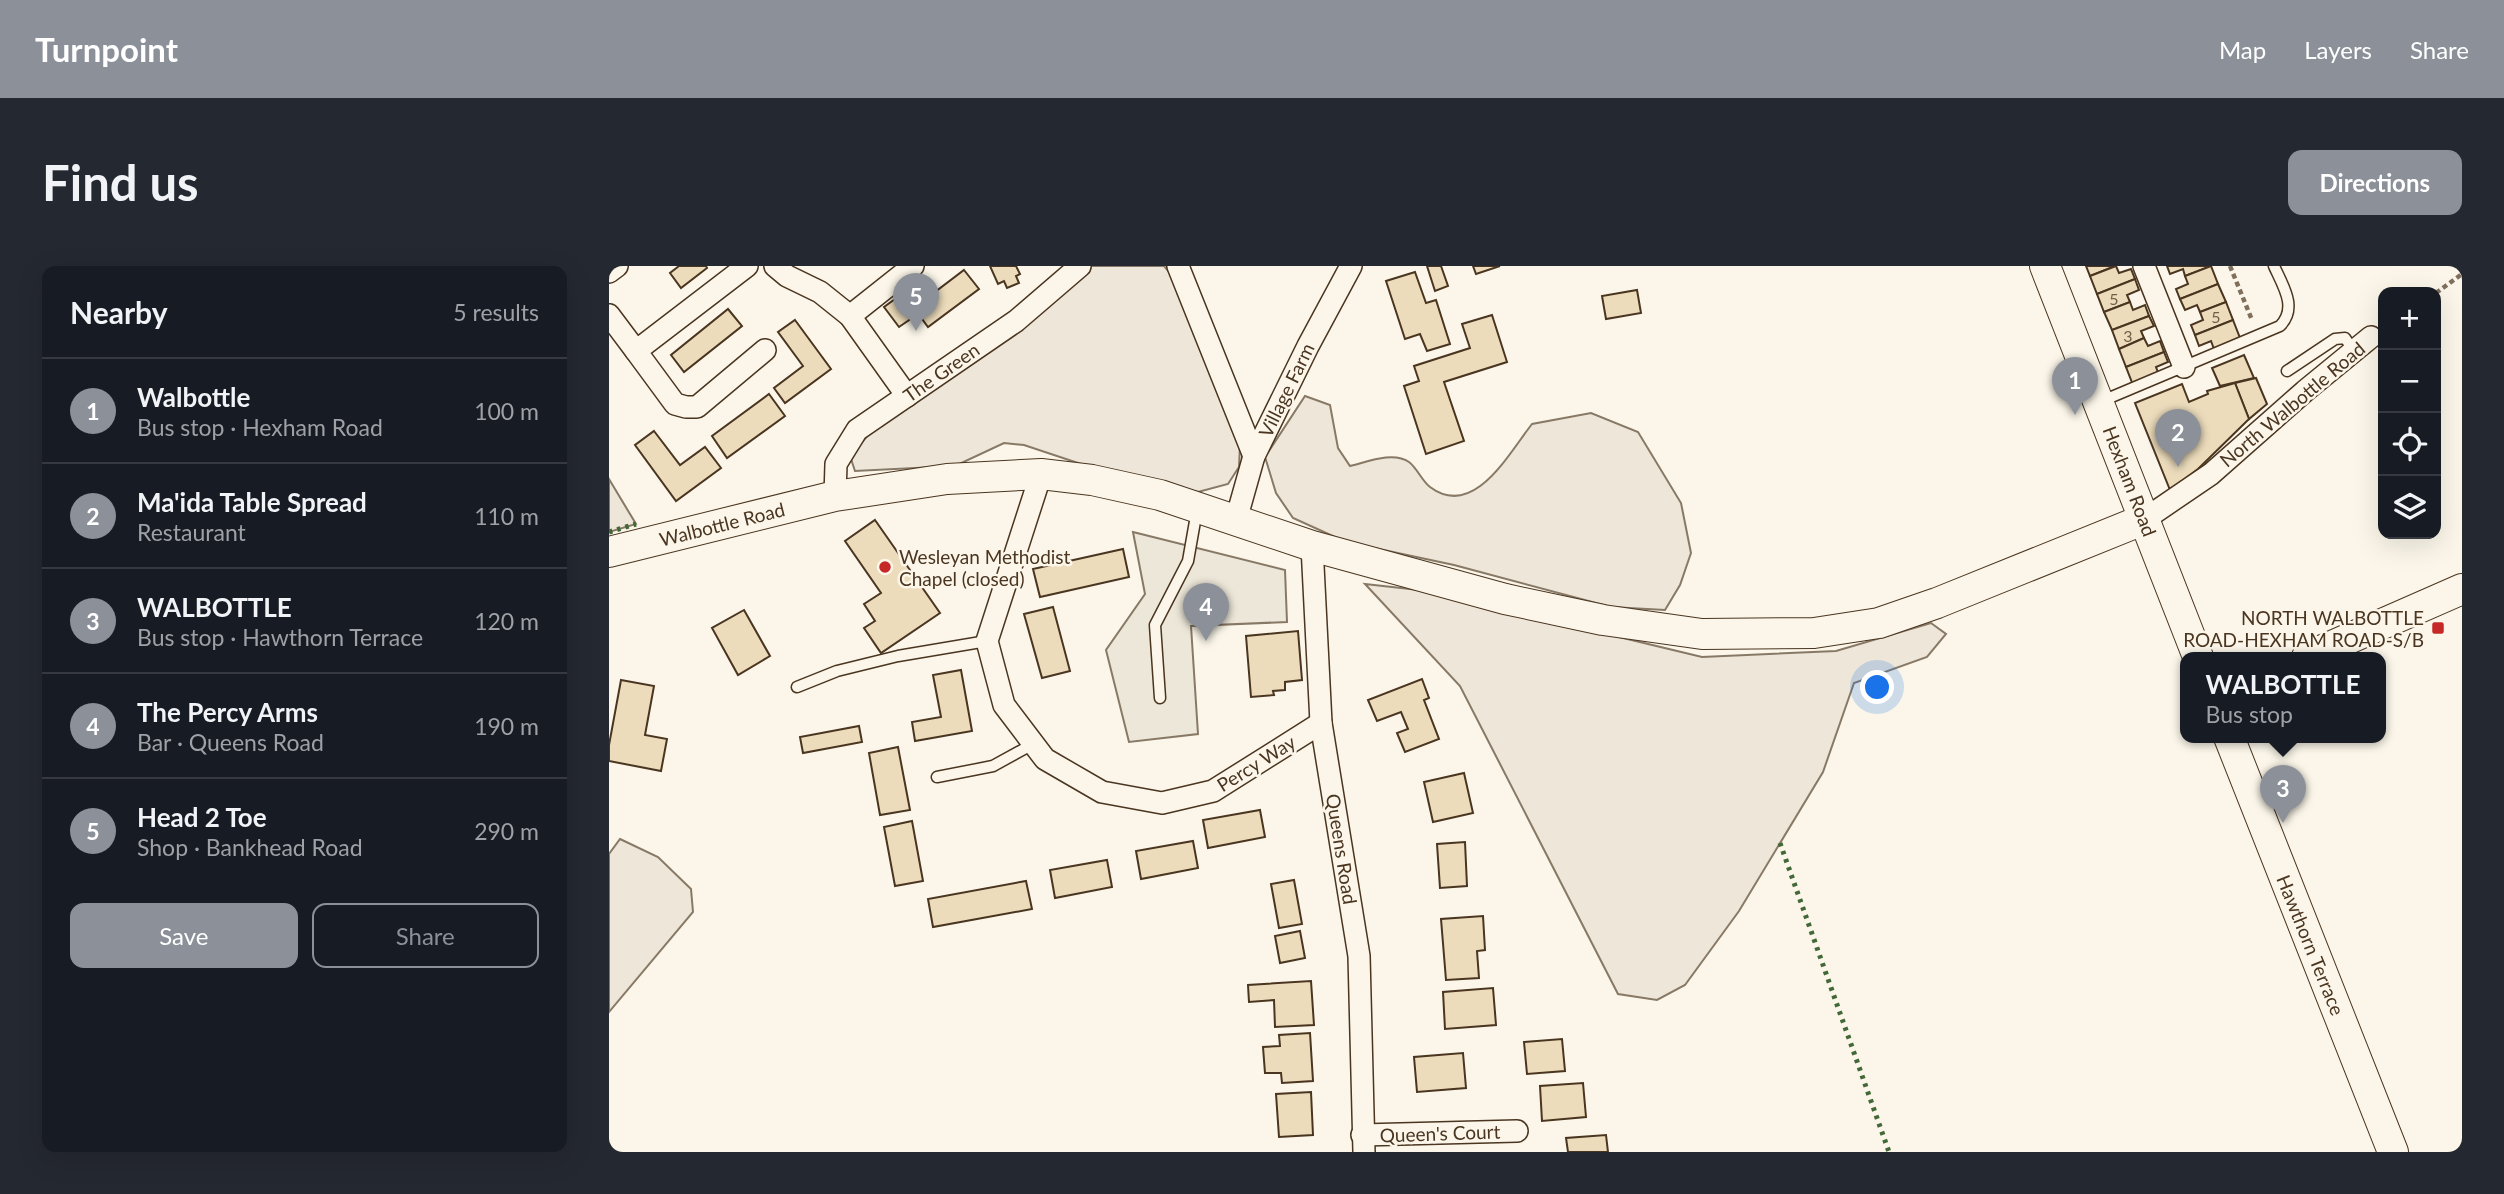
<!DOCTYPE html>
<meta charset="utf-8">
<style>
body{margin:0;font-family:Lato,sans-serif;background:#242831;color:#f1f3f6}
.controls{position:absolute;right:21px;top:21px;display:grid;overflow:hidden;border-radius:14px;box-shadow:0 7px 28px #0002}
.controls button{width:63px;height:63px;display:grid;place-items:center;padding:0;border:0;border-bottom:2px solid #363941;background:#171b24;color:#f1f3f6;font:35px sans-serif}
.you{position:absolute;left:1269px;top:422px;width:24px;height:24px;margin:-18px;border:5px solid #fff;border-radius:50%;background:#1a73e8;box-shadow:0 0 0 10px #1a73e833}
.badge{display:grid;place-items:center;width:46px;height:46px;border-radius:50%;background:#8c9099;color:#fff;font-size:23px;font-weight:700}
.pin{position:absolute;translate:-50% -58px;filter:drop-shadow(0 2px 4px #0008)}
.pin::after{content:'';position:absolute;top:37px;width:24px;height:21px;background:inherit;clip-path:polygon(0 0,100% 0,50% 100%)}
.popup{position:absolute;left:1571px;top:386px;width:206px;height:91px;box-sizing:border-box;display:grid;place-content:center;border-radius:14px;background:#171b24;filter:drop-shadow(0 2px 5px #0005);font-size:23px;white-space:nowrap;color:#9ea1a6}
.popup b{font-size:26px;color:#f1f3f6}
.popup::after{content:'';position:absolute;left:50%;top:100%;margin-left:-14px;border:14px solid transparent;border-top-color:#171b24}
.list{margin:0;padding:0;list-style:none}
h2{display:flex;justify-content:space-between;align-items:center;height:91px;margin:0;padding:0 28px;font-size:30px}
h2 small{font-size:23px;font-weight:400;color:#9ea1a6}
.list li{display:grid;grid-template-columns:46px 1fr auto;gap:21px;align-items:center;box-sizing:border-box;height:105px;padding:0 28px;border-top:2px solid #363941}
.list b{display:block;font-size:26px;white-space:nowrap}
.list p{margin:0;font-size:23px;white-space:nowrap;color:#9ea1a6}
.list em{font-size:23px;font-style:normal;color:#9ea1a6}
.actions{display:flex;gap:14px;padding:21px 28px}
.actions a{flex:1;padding:16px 0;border:2px solid #8c9099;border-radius:14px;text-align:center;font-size:24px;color:#8c9099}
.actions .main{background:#8c9099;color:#fff}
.icon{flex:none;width:38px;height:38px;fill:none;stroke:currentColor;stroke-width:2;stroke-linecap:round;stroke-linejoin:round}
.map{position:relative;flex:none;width:1853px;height:886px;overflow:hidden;border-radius:14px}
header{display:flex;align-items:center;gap:42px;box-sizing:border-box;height:98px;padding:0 35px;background:#8c9099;color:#fff}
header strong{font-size:33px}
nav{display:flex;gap:38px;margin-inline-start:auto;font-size:24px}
.intro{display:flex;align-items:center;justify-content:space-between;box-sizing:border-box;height:168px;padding:0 42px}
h1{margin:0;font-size:49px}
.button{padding:18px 32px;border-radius:14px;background:#8c9099;color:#fff;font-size:24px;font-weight:700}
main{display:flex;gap:42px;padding:0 42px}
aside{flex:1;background:#171b24;border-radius:14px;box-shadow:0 7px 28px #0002}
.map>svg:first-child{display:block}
</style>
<header>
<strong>Turnpoint</strong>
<nav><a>Map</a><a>Layers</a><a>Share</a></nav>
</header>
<div class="intro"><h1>Find us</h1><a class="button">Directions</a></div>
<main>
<aside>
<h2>Nearby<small>5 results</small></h2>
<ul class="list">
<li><span class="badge">1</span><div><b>Walbottle</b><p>Bus stop · Hexham Road</p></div><em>100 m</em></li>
<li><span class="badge">2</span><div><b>Ma'ida Table Spread</b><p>Restaurant</p></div><em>110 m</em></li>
<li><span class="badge">3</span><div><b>WALBOTTLE</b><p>Bus stop · Hawthorn Terrace</p></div><em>120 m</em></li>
<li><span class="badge">4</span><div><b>The Percy Arms</b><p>Bar · Queens Road</p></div><em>190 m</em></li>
<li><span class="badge">5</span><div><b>Head 2 Toe</b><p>Shop · Bankhead Road</p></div><em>290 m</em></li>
</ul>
<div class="actions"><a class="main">Save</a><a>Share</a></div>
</aside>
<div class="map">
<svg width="1853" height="886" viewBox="0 0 1853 886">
<rect width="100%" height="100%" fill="#fbf6e9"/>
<g fill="#ede6d9" stroke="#887966" stroke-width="2">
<path d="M481,0H555L563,9L631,180L630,201L619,218L589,226L481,201L415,179L395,177L346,200L246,205L241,190L260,168L439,38Z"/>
<path d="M696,130L721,139L729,182L741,200C758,196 784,185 800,196C808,202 813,215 821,221C865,254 900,187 923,158L982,147L1029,166L1072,237L1082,287L1071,319L1056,344L1002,341L845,299L737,276L684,252L667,227L656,191Z"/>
<path d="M0,213L27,258L0,266Z"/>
<path d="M756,318L819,325L1093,391L1227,385L1322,357L1337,368L1318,391L1245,417L1214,506L1130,645L1076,719L1048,734L1009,728L851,420Z"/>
<path d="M11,573L49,591L82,623L84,646L0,746V588Z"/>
</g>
<path fill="#ede7d9" stroke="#887966" stroke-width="2" d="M524,266L676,304L678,356L582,360L589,468L520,476L497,384L536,328Z"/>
<g fill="#ecdcbc" stroke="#4a3520" stroke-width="2">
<path d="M70,0H97L98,2L72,22L61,7Z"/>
<path d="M381,0H407L411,8L407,10L410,17L398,22L395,15L389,18Z"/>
<path d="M818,0H832L839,20L826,25Z"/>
<path d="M864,0H891L867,8Z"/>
<path d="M1477,0H1506L1481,10Z"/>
<path d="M1507,0L1510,7L1522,3L1526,13L1488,28L1481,10Z"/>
<path d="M1558,0H1602L1576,10L1574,3L1561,8Z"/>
<path d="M1602,0L1609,18L1571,33L1567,23L1579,18L1576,10Z"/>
<path d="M355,4L370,23L319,61L305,42Z"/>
<path d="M806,6L817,37L827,34L841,78L818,85L811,68L796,73L777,15Z"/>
<path d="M1526,13L1530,24L1518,29L1521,36L1495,46L1488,28Z"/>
<path d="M1609,18L1617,36L1591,46L1588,39L1576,44L1571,33Z"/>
<path d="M304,20L314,32L300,42L306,50L290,61L275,41Z"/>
<path d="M1028,24L1032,47L997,53L993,30Z"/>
<path d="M1521,36L1524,44L1536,39L1540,50L1503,64L1495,46Z"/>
<path d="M1617,36L1624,54L1586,69L1582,59L1594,54L1591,46Z"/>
<path d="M119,43L133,60L75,106L62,89Z"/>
<path d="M883,49L898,96L835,116L855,175L817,188L795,120L810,115L805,100L861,82L853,58Z"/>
<path d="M1540,50L1545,60L1532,65L1535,72L1510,83L1503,64Z"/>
<path d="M186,54L222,103L176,137L165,122L194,100L169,66Z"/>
<path d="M1624,54L1631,72L1605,83L1602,75L1590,80L1586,69Z"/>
<path d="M1535,72L1539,80L1551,75L1555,86L1517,101L1510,83Z"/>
<path d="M1555,86L1559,96L1547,101L1550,109L1524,119L1517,101Z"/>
<path d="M1635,89L1645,112L1611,120L1603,102Z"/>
<path d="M1647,112L1658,138L1640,153L1626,117Z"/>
<path d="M1626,117L1640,153L1589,203L1561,224L1526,137L1573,118L1580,136L1599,128L1598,125Z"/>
<path d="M160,128L176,150L118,192L103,170Z"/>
<path d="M45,165L71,199L96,181L112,202L67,235L26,179Z"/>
<path d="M266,254L331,347L272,387L255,362L266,355L255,338L272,327L236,275Z"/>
<path d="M514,283L520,311L431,331L424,303Z"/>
<path d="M444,341L461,405L433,412L415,348Z"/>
<path d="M135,344L161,390L129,409L103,362Z"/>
<path d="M689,365L693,414L676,416V424L664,425L665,429L642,431L637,370Z"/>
<path d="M352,404L363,465L306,475L303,456L332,451L324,409Z"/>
<path d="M813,413L820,432L815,434L830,473L796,486L788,467L799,463L792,446L768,455L759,434Z"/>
<path d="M12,414L45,420L36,469L58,473L52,505L0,495V479Z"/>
<path d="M250,460L253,476L194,487L191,471Z"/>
<path d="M289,481L301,544L271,549L260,487Z"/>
<path d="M855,507L864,547L824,556L815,516Z"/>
<path d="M651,544L656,571L599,582L594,554Z"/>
<path d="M303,555L314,615L286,620L275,561Z"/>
<path d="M584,575L589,602L532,613L527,585Z"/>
<path d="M856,576L858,620L831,622L828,578Z"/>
<path d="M498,594L503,621L446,632L441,604Z"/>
<path d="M685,614L693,658L670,662L662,618Z"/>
<path d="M417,615L423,643L324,661L319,633Z"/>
<path d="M874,650L876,684L868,685L870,712L837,714L832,653Z"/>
<path d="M691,665L696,692L671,697L666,670Z"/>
<path d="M702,715L705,759L666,761L665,734L640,736L639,719Z"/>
<path d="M884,722L887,759L836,763L834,726Z"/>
<path d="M701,767L704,815L673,817L672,807H656L654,781L671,780L670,769Z"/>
<path d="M953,773L956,805L918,808L915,776Z"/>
<path d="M854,787L857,822L808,826L805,791Z"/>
<path d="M974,817L977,851L933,855L931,820Z"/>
<path d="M702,826L704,869L670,871L667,828Z"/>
<path d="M997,869L999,886H959L957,872Z"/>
</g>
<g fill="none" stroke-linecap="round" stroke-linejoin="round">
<g stroke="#4a3520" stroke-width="13">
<g id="lane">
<path d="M1678,105L1726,73L1736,72L1745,85"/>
<path d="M1493,135L1671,60C1689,42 1674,20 1665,0"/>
<path d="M188,421L228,405L289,390L378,375"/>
<path d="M551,432L546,359L579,295L588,244"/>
<path d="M328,511L384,500L424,478"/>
</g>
</g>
<g stroke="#4a3520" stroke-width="24">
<g id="street">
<path d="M138,0L27,85L66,138L77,141H88L156,84"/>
<path d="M166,0L178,10L211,26L241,50L298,130"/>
<path d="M569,0L645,190"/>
<path d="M1535,0L1575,101"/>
<path d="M0,6L8,0"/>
<path d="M0,49L27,85"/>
<path d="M241,50L304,0"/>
<path d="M432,208L378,375L395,439L436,493L493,526L553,537L604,525L712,457"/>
<path d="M226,230L227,198L248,164L407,55L471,0"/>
<path d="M1536,253L1602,208L1696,125L1762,71"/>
<path d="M627,254L645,190L699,80L742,0"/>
<path d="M703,280L712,457L750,690L755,886"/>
<path d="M753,869L908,865"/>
</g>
</g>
<g stroke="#4a3520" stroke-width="32">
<g id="secondary">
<path d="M1436,0L1589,391"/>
<path d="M0,286L226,230L338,213L432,208L483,214L551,229L703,280L896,333L994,354L1093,368L1205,367L1270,357L1328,337L1536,253"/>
<path d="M1698,391L1853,323"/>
<path d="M1620,471L1784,886"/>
</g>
</g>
<g stroke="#7f6f5c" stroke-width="4.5" stroke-dasharray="5 3.5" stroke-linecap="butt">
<path d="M1621,0L1643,54"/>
<path d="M1827,27L1853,8"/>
</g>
<use href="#lane" stroke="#fbf6e9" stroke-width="10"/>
<use href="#street" stroke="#fbf6e9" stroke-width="21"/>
<use href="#secondary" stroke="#fbf6e9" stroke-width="30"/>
<g stroke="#436837" stroke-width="5" stroke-dasharray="3.5 5" stroke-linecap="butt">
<path d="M0,266L27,258"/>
<path d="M1171,577L1280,886"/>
</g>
</g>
<g fill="#c62828" stroke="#fbf6e9" stroke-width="2.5">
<circle cx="276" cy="301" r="7"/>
<rect x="1822" y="355" width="14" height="14" rx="3.5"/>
</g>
<g text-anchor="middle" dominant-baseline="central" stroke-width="5" stroke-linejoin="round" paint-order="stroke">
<g font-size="16" fill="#725f47">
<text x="1505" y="32">5</text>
<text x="1607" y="50">5</text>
<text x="1519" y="69">3</text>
</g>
<g font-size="19" fill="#4a3520" stroke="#fbf6e9">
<text transform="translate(332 106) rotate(-35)">The Green</text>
<text transform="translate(677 124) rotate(-64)">Village Farm</text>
<text transform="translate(1683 138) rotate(-40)">North Walbottle Road</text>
<text transform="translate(1521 215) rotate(69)">Hexham Road</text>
<text transform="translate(113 258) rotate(-14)">Walbottle Road</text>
<text transform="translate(647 497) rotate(-32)">Percy Way</text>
<text transform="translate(733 583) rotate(81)">Queens Road</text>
<text transform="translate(1702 679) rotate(68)">Hawthorn Terrace</text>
<text transform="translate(831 867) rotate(-2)">Queen's Court</text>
</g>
<g font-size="19" fill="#4a3520" stroke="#fbf6e9" text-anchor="start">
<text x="290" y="290">Wesleyan Methodist<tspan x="290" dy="22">Chapel (closed)</tspan></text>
<text x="1815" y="351" text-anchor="end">NORTH WALBOTTLE<tspan x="1815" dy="22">ROAD-HEXHAM ROAD-S/B</tspan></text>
</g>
</g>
</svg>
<div class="controls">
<button>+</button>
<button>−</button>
<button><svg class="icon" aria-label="locate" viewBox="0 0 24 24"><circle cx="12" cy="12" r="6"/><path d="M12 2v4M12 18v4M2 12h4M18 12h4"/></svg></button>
<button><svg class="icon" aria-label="layers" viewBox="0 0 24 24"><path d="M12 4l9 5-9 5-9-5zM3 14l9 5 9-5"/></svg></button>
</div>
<div class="you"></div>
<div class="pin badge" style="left:1466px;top:149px">1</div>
<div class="pin badge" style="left:1569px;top:201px">2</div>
<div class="pin badge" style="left:1674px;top:557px">3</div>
<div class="popup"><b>WALBOTTLE</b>Bus stop</div>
<div class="pin badge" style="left:597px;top:375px">4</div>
<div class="pin badge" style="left:307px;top:65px">5</div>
</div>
</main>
